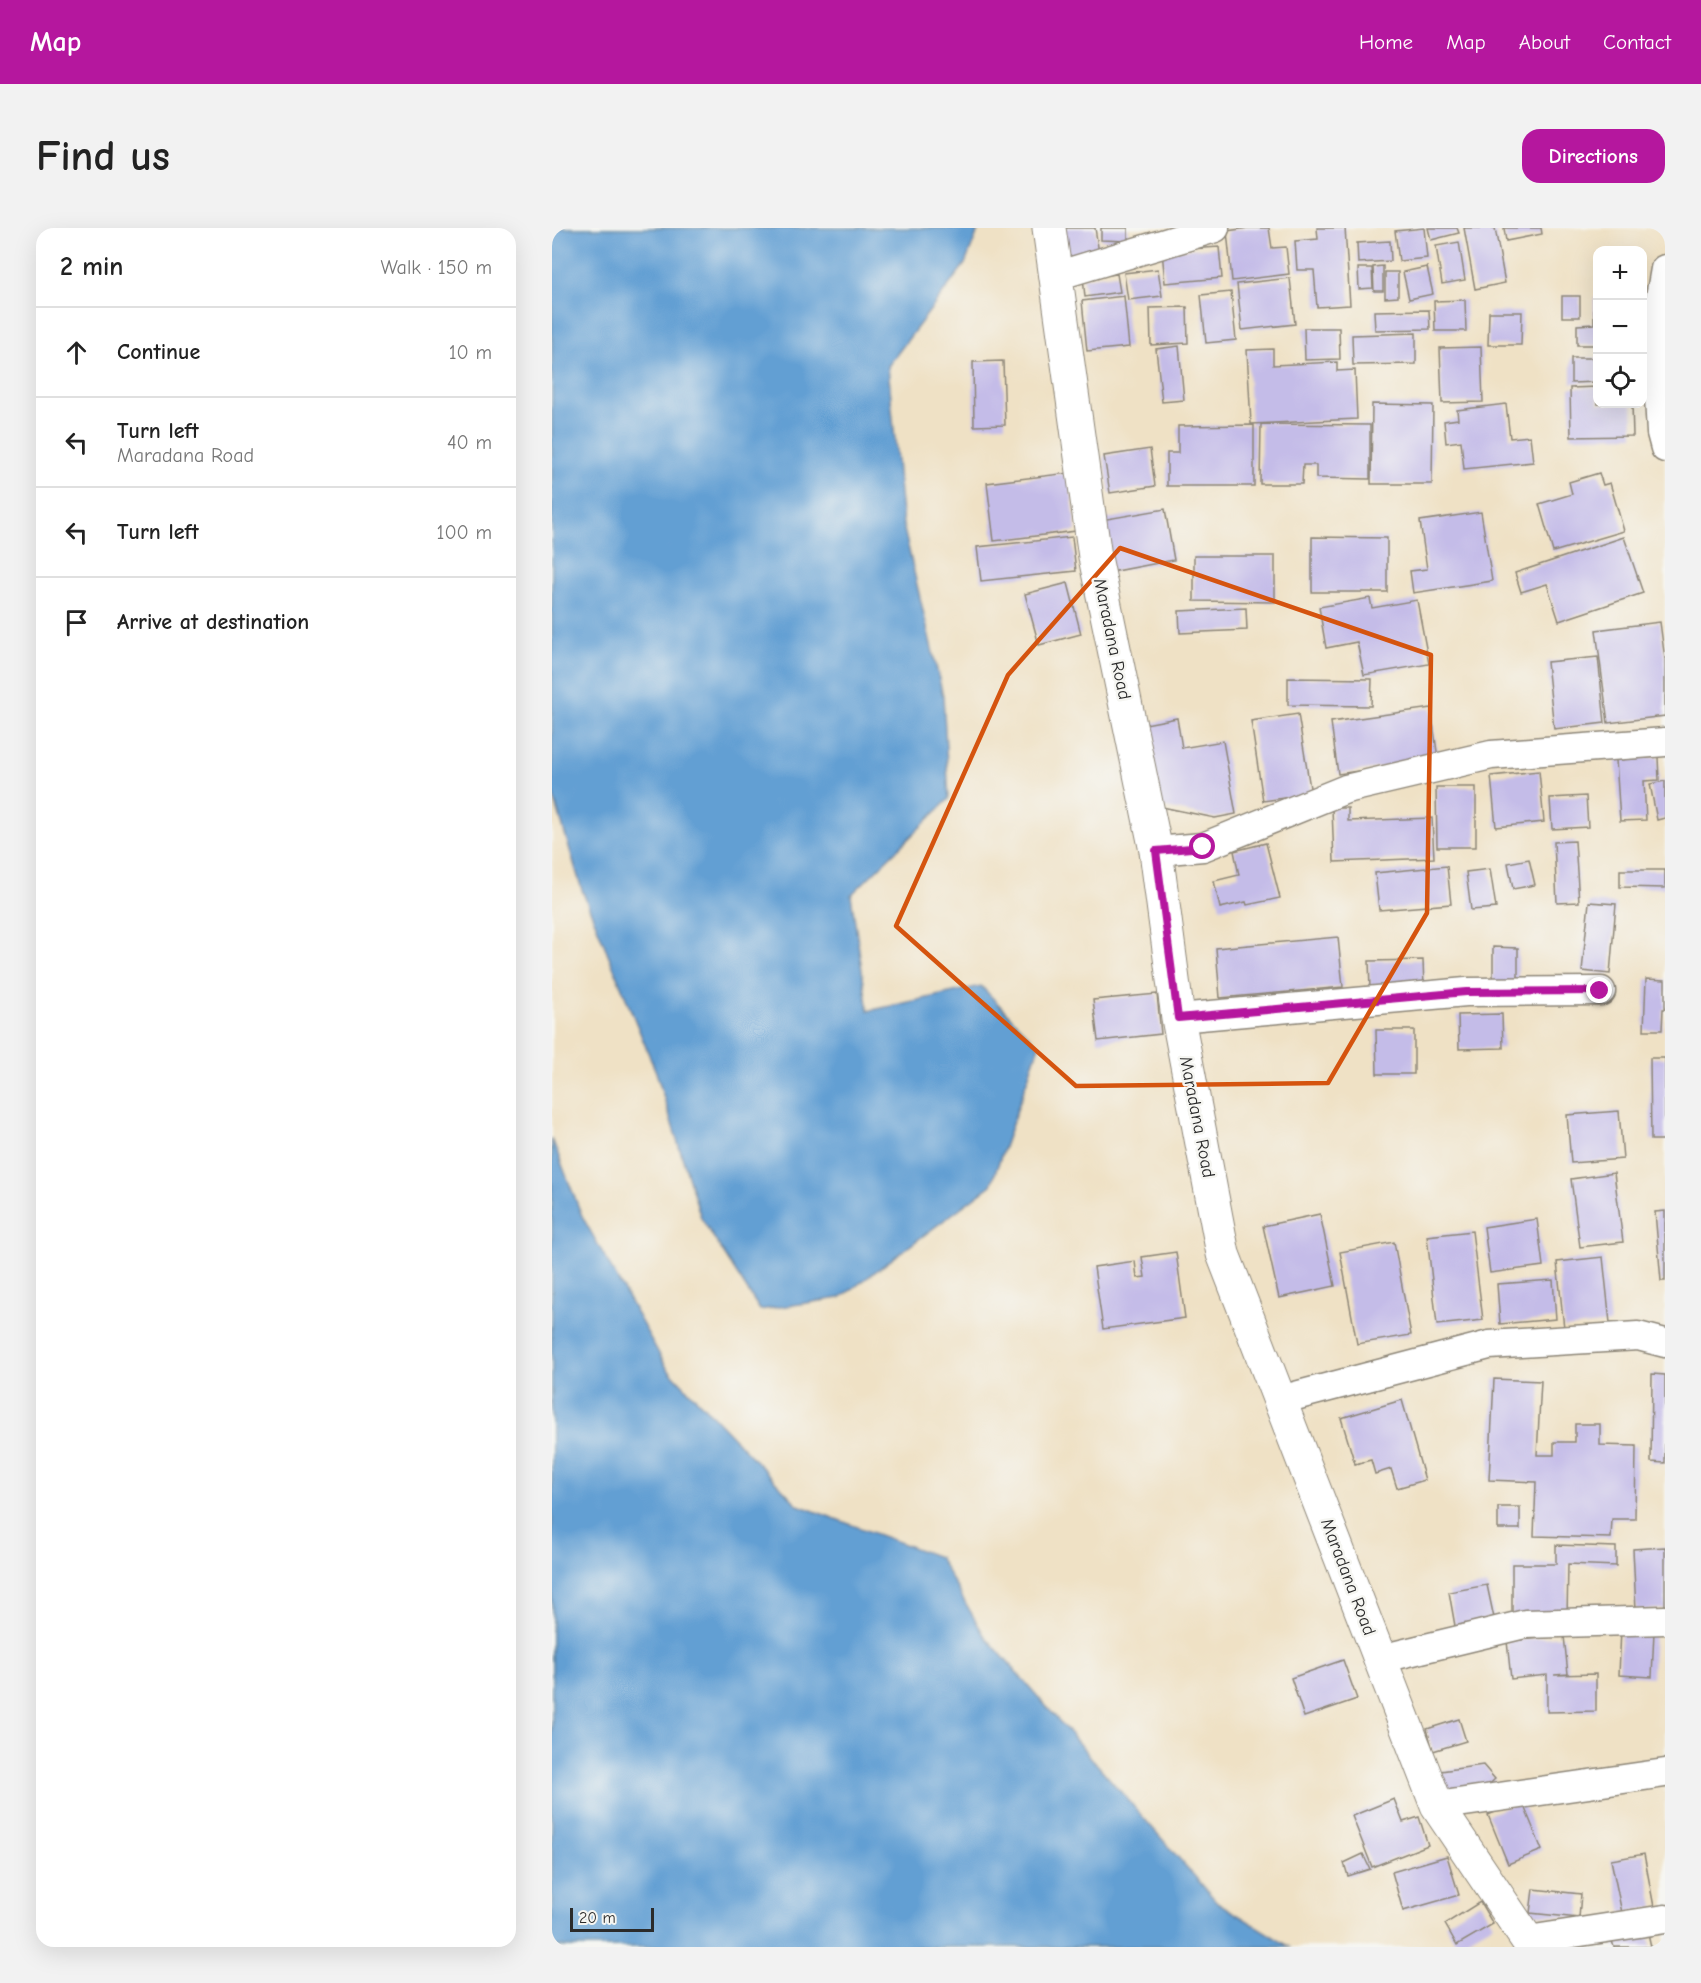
<!DOCTYPE html>
<meta charset="utf-8">
<style>
body{margin:0;font-family:"Comic Neue",sans-serif;background:#f2f2f2;color:#222}
.controls{position:absolute;right:18px;top:18px;display:grid;overflow:hidden;border-radius:12px;box-shadow:0 6px 24px #0002}
.controls button{width:54px;height:54px;display:grid;place-items:center;padding:0;border:0;border-bottom:2px solid #e0e0e0;background:#fff;color:#222;font:30px sans-serif}
.scale{position:absolute;left:18px;bottom:15px;width:84px;box-sizing:border-box;padding-left:6px;border:3px solid #2b2b2b;border-top:0;font-size:16px;line-height:21px;white-space:nowrap;color:#2b2b2b;-webkit-text-stroke:4px #f6f6f2;paint-order:stroke}
.stop{position:absolute;width:18px;height:18px;margin:-14px;border:4px solid #b5179e;border-radius:50%;background:#fff}
.stop.end{background:#b5179e;border-color:#fff;box-shadow:0 2px 6px #0008}
.list{margin:0;padding:0;list-style:none}
h2{display:flex;justify-content:space-between;align-items:center;height:78px;margin:0;padding:0 24px;font-size:26px}
h2 small{font-size:20px;font-weight:400;color:#767676}
.list li{display:grid;grid-template-columns:39px 1fr auto;gap:18px;align-items:center;box-sizing:border-box;height:90px;padding:0 24px;border-top:2px solid #e0e0e0}
.list b{display:block;font-size:22px;white-space:nowrap}
.list p{margin:0;font-size:20px;white-space:nowrap;color:#767676}
.list em{font-size:20px;font-style:normal;color:#767676}
.icon{flex:none;width:33px;height:33px;fill:none;stroke:currentColor;stroke-width:2;stroke-linecap:round;stroke-linejoin:round}
.map{position:relative;flex:none;width:1113px;height:1719px;overflow:hidden;border-radius:18px}
header{display:flex;align-items:center;gap:36px;box-sizing:border-box;height:84px;padding:0 30px;background:#b5179e;color:#fff}
header strong{font-size:28px}
nav{display:flex;gap:33px;margin-inline-start:auto;font-size:21px}
.intro{display:flex;align-items:center;justify-content:space-between;box-sizing:border-box;height:144px;padding:0 36px}
h1{margin:0;font-size:42px}
.button{padding:15px 27px;border-radius:18px;background:#b5179e;color:#fff;font-size:21px;font-weight:700}
main{display:flex;gap:36px;padding:0 36px}
aside{flex:1;background:#fff;border-radius:18px;box-shadow:0 6px 24px #0002}
.map>svg:first-child{display:block}
</style>
<header>
<strong>Map</strong>
<nav><a>Home</a><a>Map</a><a>About</a><a>Contact</a></nav>
</header>
<div class="intro"><h1>Find us</h1><a class="button">Directions</a></div>
<main>
<aside>
<h2>2 min<small>Walk · 150 m</small></h2>
<ul class="list">
<li><svg class="icon" aria-label="ahead" viewBox="0 0 24 24"><path d="M12 20V5M6 11l6-6 6 6"/></svg><div><b>Continue</b></div><em>10 m</em></li>
<li><svg class="icon" aria-label="left" viewBox="0 0 24 24"><path d="M17 20v-9H6M10 6l-5 5 5 5"/></svg><div><b>Turn left</b><p>Maradana Road</p></div><em>40 m</em></li>
<li><svg class="icon" aria-label="left" viewBox="0 0 24 24"><path d="M17 20v-9H6M10 6l-5 5 5 5"/></svg><div><b>Turn left</b></div><em>100 m</em></li>
<li><svg class="icon" aria-label="arrive" viewBox="0 0 24 24"><path d="M6 21V4h12l-3 4 3 4H6"/></svg><div><b>Arrive at destination</b></div></li>
</ul>
</aside>
<div class="map">
<svg width="1113" height="1719" viewBox="0 0 1113 1719">
<rect width="100%" height="100%" fill="#f6f6f2"/>
<filter id="ink" filterUnits="userSpaceOnUse"><feTurbulence type="fractalNoise" baseFrequency=".0167" numOctaves="2"/><feDisplacementMap in="SourceGraphic" scale="12" xChannelSelector="R" yChannelSelector="G"/><feConvolveMatrix kernelMatrix="1 2 1 2 8 2 1 2 1" color-interpolation-filters="sRGB"/></filter>
<filter id="wash" filterUnits="userSpaceOnUse"><feTurbulence type="fractalNoise" baseFrequency=".008" numOctaves="4" result="noise"/><feDisplacementMap in="SourceGraphic" scale="24" xChannelSelector="R" yChannelSelector="G"/><feGaussianBlur stdDeviation="1.35" result="paint"/><feColorMatrix in="noise" values="0 0 0 0 0 0 0 0 0 0 0 0 0 0 0 0 0 1.4 0 .05"/><feComposite in="paint" operator="in"/></filter>
<g filter="url(#wash)">
<rect width="100%" height="100%" fill="#efe1c5"/>
<g fill="#629fd3" stroke="#46657f" stroke-width="1.5">
<path d="M0,0H427L413,36L336,138L351,297L391,468L397,571L299,667L316,783L429,758L487,818L439,957L288,1070L208,1082L149,990L104,844L30,662L0,563Z"/>
<path d="M0,911L30,988L115,1140L246,1277L387,1329L432,1407L665,1674L738,1719H0Z"/>
</g>
<g id="blocks">
<g fill="#c4bce8">
<path d="M509,0H543L547,25L513,29Z"/>
<path d="M549,0H576V13L549,12Z"/>
<path d="M696,0H717L720,20L734,19L737,46L680,53L675,3Z"/>
<path d="M765,0H793L798,77L765,79L762,42H745L743,13L766,11Z"/>
<path d="M872,0L875,30L847,33L843,3Z"/>
<path d="M876,0H905L907,5L879,12Z"/>
<path d="M912,0H943L953,55L923,61Z"/>
<path d="M952,0H989L990,6L954,13Z"/>
<path d="M838,13L839,33L806,35L805,15Z"/>
<path d="M907,14L913,52L890,56L884,18Z"/>
<path d="M667,19L670,50L613,55L610,23Z"/>
<path d="M831,38V63H822L821,39Z"/>
<path d="M875,39L881,66L857,71L851,44Z"/>
<path d="M806,40H820L821,60L807,61Z"/>
<path d="M606,41L610,68L576,72L572,45Z"/>
<path d="M833,44H846V69L833,70Z"/>
<path d="M565,46L568,64L533,69L531,50Z"/>
<path d="M738,50L743,96L690,102L685,56Z"/>
<path d="M679,64L684,112L654,115L649,67Z"/>
<path d="M572,68L577,119L535,123L530,73Z"/>
<rect x="1010" y="68" width="18" height="21"/>
<path d="M1042,70H1046V117H1025V97L1042,96Z"/>
<path d="M913,72L914,103H883L882,73Z"/>
<path d="M635,79L636,115L599,117L598,80Z"/>
<path d="M877,82L878,101L823,102L822,83Z"/>
<path d="M937,84H970L969,117H936Z"/>
<path d="M752,100H787L788,131L753,132Z"/>
<path d="M864,105V136L801,137L800,107Z"/>
<path d="M627,118L632,172L610,174L604,121Z"/>
<path d="M929,119L931,174L890,175L888,120Z"/>
<path d="M721,121V137L785,134V143L803,142L805,191L699,196L695,122Z"/>
<path d="M1019,130H1046V154L1019,155Z"/>
<path d="M451,133L453,197L422,198L421,134Z"/>
<path d="M1046,159V176H1080L1081,208L1019,209L1018,160Z"/>
<path d="M820,176L881,177L880,256H819Z"/>
<path d="M954,176L958,210L978,208L981,234L912,241L909,213L894,215L892,193L906,191L905,182Z"/>
<path d="M709,196L818,197V251L764,250V237H751L750,256H708Z"/>
<path d="M702,197V258H615V225H626V198Z"/>
<path d="M598,221L603,258L558,265L552,228Z"/>
<path d="M517,245L524,303L442,313L435,255Z"/>
<path d="M1047,245L1051,257L1058,255L1072,303L1001,324L987,276L1020,266L1017,254Z"/>
<path d="M613,281L622,332L559,344L549,292Z"/>
<path d="M929,284L940,353L861,365L858,343L875,341L868,293Z"/>
<path d="M520,309L524,343L429,353L425,319Z"/>
<path d="M760,309L835,310V364H760Z"/>
<path d="M1072,309L1091,365L1007,393L995,356L969,364L963,345Z"/>
<path d="M642,328H723V374L642,373Z"/>
<path d="M516,355L529,406L487,417L473,366Z"/>
<path d="M818,370L820,380L865,372L877,436L812,447L805,414L774,420L767,379Z"/>
<path d="M694,380L695,402L628,405L627,383Z"/>
<path d="M1108,394L1113,432V488L1056,495L1044,402Z"/>
<path d="M1046,429L1053,495L1002,501L995,434Z"/>
<path d="M736,450L820,451L819,478L736,477Z"/>
<path d="M879,480L886,531L786,546L779,494Z"/>
<path d="M746,486L759,566L711,573L699,493Z"/>
<path d="M625,490L630,520L671,513L684,586L663,590L610,579L583,498Z"/>
<path d="M1106,529L1107,552L1092,553L1094,592L1068,593L1064,532Z"/>
<path d="M987,543L992,594L944,599L939,548Z"/>
<path d="M1113,553V590L1105,592L1098,556Z"/>
<path d="M884,559H924V619H885Z"/>
<path d="M1034,568L1036,599L1000,601L998,570Z"/>
<path d="M780,580H796V593L880,590L882,630L782,634Z"/>
<path d="M1023,613L1027,674L1005,675L1002,614Z"/>
<path d="M714,615L728,670L695,677L694,674L668,680L662,653L687,647L682,623Z"/>
<path d="M977,631L983,657L961,661L956,635Z"/>
<path d="M895,638L899,676L827,682L823,645Z"/>
<path d="M938,641L944,680L919,682L914,644Z"/>
<path d="M1068,642H1113V660L1068,659Z"/>
<path d="M1037,674L1064,676L1058,746L1030,743Z"/>
<path d="M786,709L791,759L668,770L664,720Z"/>
<path d="M941,719L966,720V757H941Z"/>
<path d="M871,732L872,760L818,762L817,733Z"/>
<path d="M1094,751L1113,752V781H1111L1110,802H1092Z"/>
<path d="M605,766L609,806L546,813L541,772Z"/>
<path d="M950,786L951,820L907,821L906,787Z"/>
<path d="M824,802H862V846H825Z"/>
<path d="M1098,830H1113V912H1099Z"/>
<path d="M1067,883L1071,931L1019,935L1015,887Z"/>
<path d="M1062,945L1071,1014L1028,1019L1019,951Z"/>
<path d="M1113,983V1053H1109L1103,984Z"/>
<path d="M768,986L783,1058L727,1070L711,998Z"/>
<path d="M985,991L991,1038L938,1045L932,999Z"/>
<path d="M920,1003L931,1092L885,1097L875,1008Z"/>
<path d="M842,1014L859,1107L805,1116L788,1024Z"/>
<path d="M624,1024L633,1090L551,1101L542,1039L583,1033L585,1050L593,1049L590,1029Z"/>
<path d="M1051,1029L1058,1095L1012,1100L1005,1034Z"/>
<path d="M1001,1052L1004,1091L948,1096L945,1056Z"/>
<path d="M1100,1146L1113,1147V1235L1099,1234Z"/>
<path d="M942,1151L989,1153L985,1227H1002V1214H1023V1196H1048V1217L1084,1218L1083,1291H1060L1059,1310L982,1308L984,1254L937,1252Z"/>
<path d="M850,1172L873,1252L845,1260L839,1241L823,1246L819,1232L803,1236L789,1190Z"/>
<rect x="946" y="1279" width="22" height="22"/>
<path d="M1004,1317L1064,1319V1338L1016,1336L1015,1390H960V1336H1004Z"/>
<path d="M1113,1319V1381L1084,1382L1081,1321Z"/>
<path d="M935,1357L942,1390L903,1398L897,1364Z"/>
<path d="M1069,1401L1102,1403L1100,1449L1067,1447Z"/>
<path d="M1012,1408L1016,1446L1002,1447L1044,1446V1483L995,1484V1447L959,1451L955,1413Z"/>
<path d="M791,1432L805,1471L752,1489L739,1450Z"/>
<path d="M907,1491L914,1513L881,1523L875,1501Z"/>
<path d="M931,1537L943,1551L930,1563L893,1568L889,1543Z"/>
<path d="M842,1571L851,1594L867,1589L876,1617L820,1639L800,1588Z"/>
<path d="M970,1573L990,1622L956,1636L936,1587Z"/>
<path d="M811,1626L818,1641L796,1648L792,1635Z"/>
<path d="M1092,1626L1102,1679L1070,1685L1059,1632Z"/>
<path d="M895,1628L907,1667L851,1683L840,1644Z"/>
<path d="M981,1661L1029,1666L1027,1690L978,1685Z"/>
<path d="M928,1674L941,1696L905,1717L893,1696Z"/>
<path d="M1096,1705L1099,1719H1062L1060,1713Z"/>
</g>
</g>
</g>
<g filter="url(#ink)">
<use href="#blocks" fill-opacity="0" stroke="#8d8678" stroke-width="1.5"/>
<g fill="none" stroke-linecap="round" stroke-linejoin="round">
<g stroke="#8d8678" stroke-width="31">
<g id="street">
<path d="M1113,41L1103,98L1109,205L1113,220"/>
<path d="M504,48L663,0"/>
<path d="M604,623L651,619L794,561L939,527L1113,514"/>
<path d="M626,790L914,764L1049,763"/>
<path d="M728,1172L937,1117L1086,1108L1113,1115"/>
<path d="M828,1431L973,1396L1113,1392"/>
<path d="M885,1578L1113,1545"/>
<path d="M976,1712L1113,1691"/>
</g>
</g>
<g stroke="#8d8678" stroke-width="35">
<path id="secondary" d="M497,0L543,329L604,623L626,790L671,1026L885,1578L980,1719"/>
</g>
<use href="#street" stroke="#fff" stroke-width="28"/>
<use href="#secondary" stroke="#fff" stroke-width="33"/>
</g>
</g>
<g fill="none" stroke-linecap="round" stroke-linejoin="round" filter="url(#ink)">
<path stroke="#b5179e" stroke-width="8" d="M651,619L604,623L626,790L914,764L1048,763"/>
</g>
<path fill="none" stroke="#d5540f" stroke-width="4.5" stroke-linejoin="round" d="M568,320L879,427L875,685L776,855L524,858L344,698L456,447Z"/>
<g text-anchor="middle" dominant-baseline="central" stroke-width="5" stroke-linejoin="round" paint-order="stroke">
<g font-size="18" fill="#2b2b2b" stroke="#f6f6f2">
<text transform="translate(560 411) rotate(78)">Maradana Road</text>
<text transform="translate(645 889) rotate(79)">Maradana Road</text>
<text transform="translate(796 1349) rotate(69)">Maradana Road</text>
</g>
</g>
</svg>
<div class="controls">
<button>+</button>
<button>−</button>
<button><svg class="icon" aria-label="locate" viewBox="0 0 24 24"><circle cx="12" cy="12" r="6"/><path d="M12 2v4M12 18v4M2 12h4M18 12h4"/></svg></button>
</div>
<div class="scale">20 m</div>
<div class="stop" style="left:651px;top:619px"></div>
<div class="stop end" style="left:1048px;top:763px"></div>
</div>
</main>
